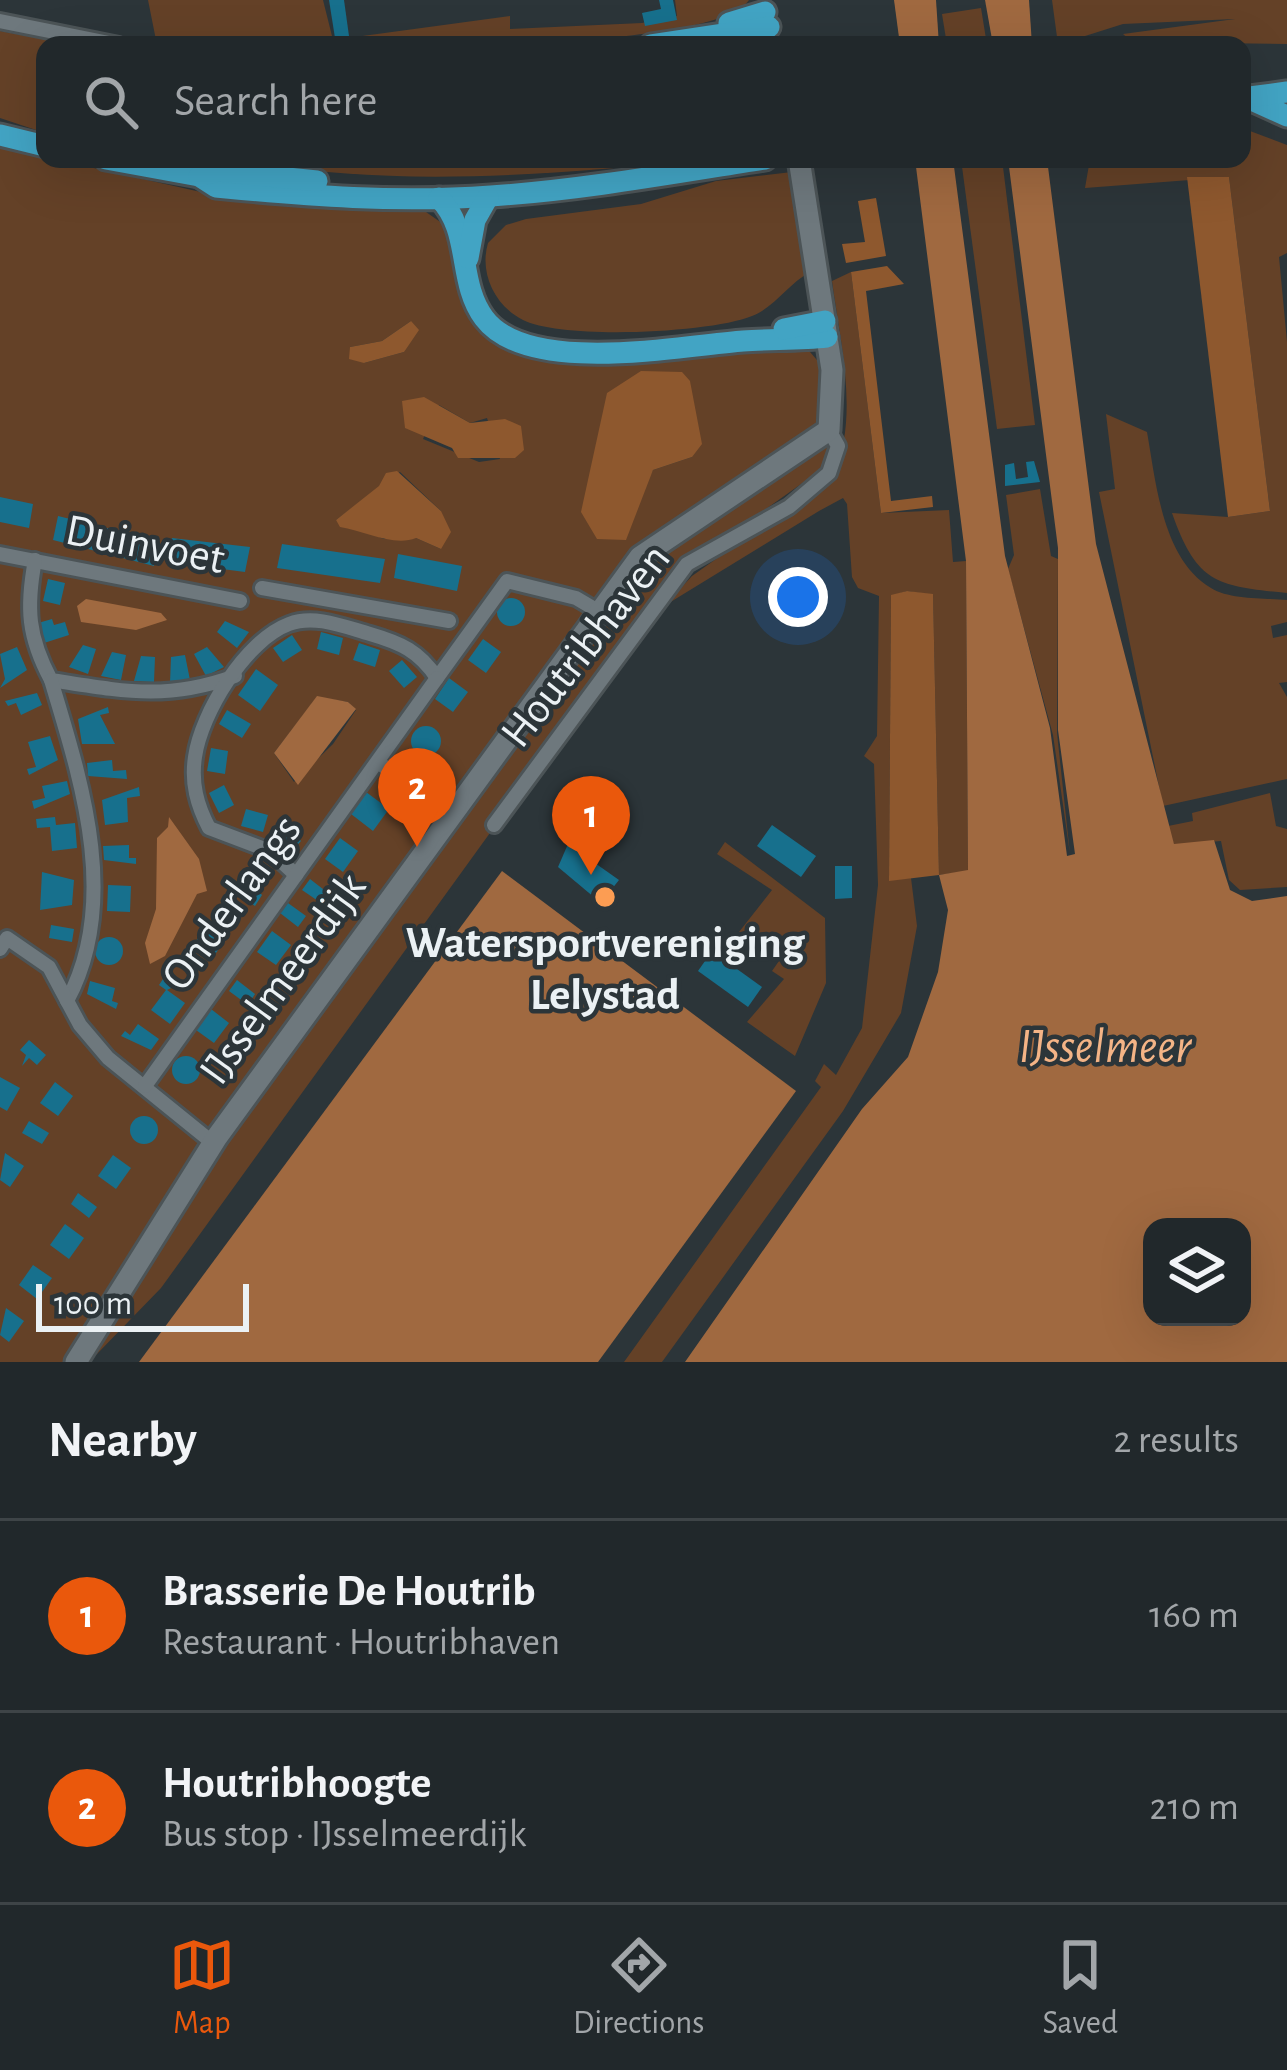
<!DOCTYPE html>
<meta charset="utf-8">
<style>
body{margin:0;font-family:"Alegreya Sans",sans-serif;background:#2d3437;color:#f1f3f6}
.controls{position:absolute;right:36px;bottom:36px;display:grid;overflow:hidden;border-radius:24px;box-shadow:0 12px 48px #0002}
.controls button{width:108px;height:108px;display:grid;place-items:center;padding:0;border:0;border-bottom:3px solid #3e4447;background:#21282b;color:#f1f3f6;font:60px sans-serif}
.scale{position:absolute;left:36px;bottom:30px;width:213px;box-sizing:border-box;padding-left:12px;border:6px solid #ebf1f4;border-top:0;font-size:33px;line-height:42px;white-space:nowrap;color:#ebf1f4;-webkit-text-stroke:9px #2c3539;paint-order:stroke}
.you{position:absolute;left:798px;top:597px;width:42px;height:42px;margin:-30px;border:9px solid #fff;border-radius:50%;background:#1a73e8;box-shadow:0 0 0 18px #1a73e833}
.badge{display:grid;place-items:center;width:78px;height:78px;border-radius:50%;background:#ea580c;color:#fff;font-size:39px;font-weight:700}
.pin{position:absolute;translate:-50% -99px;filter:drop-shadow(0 3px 6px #0008)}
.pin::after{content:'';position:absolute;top:63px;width:42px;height:36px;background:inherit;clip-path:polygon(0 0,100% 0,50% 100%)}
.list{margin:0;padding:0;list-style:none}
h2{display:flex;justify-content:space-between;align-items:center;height:156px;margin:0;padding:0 48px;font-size:51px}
h2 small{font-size:39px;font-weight:400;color:#a2a6a9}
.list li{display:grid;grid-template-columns:78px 1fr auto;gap:36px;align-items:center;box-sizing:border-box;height:192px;padding:0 48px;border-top:3px solid #3e4447}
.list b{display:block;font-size:45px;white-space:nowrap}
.list p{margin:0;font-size:39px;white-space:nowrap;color:#a2a6a9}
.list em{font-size:39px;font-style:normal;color:#a2a6a9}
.icon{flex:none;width:66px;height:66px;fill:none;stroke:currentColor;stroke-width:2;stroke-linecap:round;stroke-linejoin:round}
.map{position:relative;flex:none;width:1287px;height:1362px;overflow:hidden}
.search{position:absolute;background:#21282b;box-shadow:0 12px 48px #0002;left:36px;right:36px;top:36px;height:132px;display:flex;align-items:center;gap:30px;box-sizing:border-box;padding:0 42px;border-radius:24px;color:#a2a6a9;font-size:45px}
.sheet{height:540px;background:#21282b}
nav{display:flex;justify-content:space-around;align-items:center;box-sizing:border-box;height:168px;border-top:3px solid #3e4447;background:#21282b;font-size:33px;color:#a2a6a9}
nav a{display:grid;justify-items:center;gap:6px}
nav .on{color:#ea580c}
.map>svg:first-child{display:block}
</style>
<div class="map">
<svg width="1287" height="1362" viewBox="0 0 1287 1362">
<rect width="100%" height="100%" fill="#2c3539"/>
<g fill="#644127" fill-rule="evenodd">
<path d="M148,0H323L333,40L510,16V29L642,23L677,16L675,0H749C708,61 246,45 157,45Z"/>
<path d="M1052,0H1287V44L1132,42L1123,34L1235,19L1123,24L1063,43L1057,37Z"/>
<path d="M981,8L987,45H947L942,14Z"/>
<path d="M0,31L75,45H45V133L0,118Z"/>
<path d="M1242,128L1287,145V253L1279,257L1287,342V593C1217,586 1197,584 1172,513L1228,517L1270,511L1229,177L1085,188L1090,159H1242Z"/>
<path d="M0,147L241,201L426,212L449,228C455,257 454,294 471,318C484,336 502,349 524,354C592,371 729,350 804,345L823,367L819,422L799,448L660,531L607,580L311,998L66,1362H0ZM411,321L404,352L364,363L350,347L382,341ZM690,381L692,457L653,470L642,490ZM439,405L470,423L487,418L500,459L479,462L423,439ZM400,472L441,511V549L416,538L384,539L336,520ZM317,697L348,702L356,710L333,744L294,782L274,753Z"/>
<path d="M235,159H706C555,175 384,189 235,159Z"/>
<path d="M961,159H1002L1035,425L997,429Z"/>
<path d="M792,172L810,272C788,284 775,307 752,316C711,333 562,340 523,320C495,306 479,273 488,243L506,225L526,219L641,204L716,181Z"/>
<path d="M851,272L881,513L949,510L953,562L966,561L968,871L939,875L933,595L907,591L891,596L889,880L911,878L917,926L901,1013L843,1111L662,1362H624L821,1087L815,1081L824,1064L836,1075L862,1028L878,885L874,764L864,756L877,736L879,596L858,588L852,577L847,504L843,498L819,511L664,606L692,576L833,476C860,418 840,342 832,281Z"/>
<path d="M1106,414L1147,432C1156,482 1162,559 1211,588C1230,600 1265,598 1287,600V622L1271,626L1273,638L1287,635V682L1279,683L1287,697V779L1163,806L1099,492L1115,489Z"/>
<path d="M827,439V458L818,472L680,570L161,1288L96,1355L220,1142L642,565Z"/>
<path d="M1040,489L1051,556L1058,559L1057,733L1070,854L1053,735L1008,569L1014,555L1006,495Z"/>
<path d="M1270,793L1276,826L1287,829V887L1240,890L1229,880L1221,841L1174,845L1168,826L1193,821L1192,813Z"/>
<path d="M725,842L825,918L826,983L795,1056L747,1022L784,979L772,971L779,961L739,932L772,890L717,854Z"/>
</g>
<g fill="#8e582e">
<path d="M1187,177H1229L1270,511L1228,517Z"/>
<path d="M876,198L886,256L846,263L842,244L865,242L858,201Z"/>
<path d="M887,266L904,284L866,291L891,501L932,496L933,507L881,513L851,272Z"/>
<path d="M411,321L419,330L404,352L364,363L349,359L350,347L382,341Z"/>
<path d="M641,371L682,372L690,381L702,444L692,457L653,470L626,540L597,539L581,512L607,393Z"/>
<path d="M424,397L470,423L505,419L521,426L524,450L515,458H458L452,448L405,428L402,401Z"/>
<path d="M397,471L441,511L451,532L441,549L416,538C394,547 365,531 340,527L336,520L379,486L386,473Z"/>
<path d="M907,591L933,594L939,875L889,881L891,595Z"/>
</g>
<g fill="#a06940" fill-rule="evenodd">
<path d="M894,0H936L939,45H900Z"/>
<path d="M985,0H1029L1032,45H993Z"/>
<path d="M915,159H953L1005,556L1050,728L1067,856L1075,854L1058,730V548L1008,159H1047L1096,544L1174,844L1214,840L1230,890L1252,901L1287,896V1362H685L862,1109L908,1057L938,972L948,910L939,875L968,870L966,561ZM1152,1227H1242V1317H1152Z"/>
<path d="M86,599L161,613L167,620L136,630L81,622L77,606Z"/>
<path d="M317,696L348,702L356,709L298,785L274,753Z"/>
<path d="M169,817L199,859L207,891L197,894L165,956L150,964L145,943L156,909L157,838L168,827Z"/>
<path d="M502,871L796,1091L598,1362H139Z"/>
</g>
<g fill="#17708d">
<path d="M329,0H344L349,36L335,38Z"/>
<path d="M659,0H673L677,20L645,26L642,13L661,9Z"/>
<path d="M1034,461L1040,482L1005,486V465L1014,463L1016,479L1028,477L1026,462Z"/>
<path d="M0,497L33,504L29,528L0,522Z"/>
<path d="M58,516L159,541L154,566L53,540Z"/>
<path d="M172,538L250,547L245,572L168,562Z"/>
<path d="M282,544L385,559L380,583L277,568Z"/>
<path d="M398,554L462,566L457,591L394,578Z"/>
<path d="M48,579L65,583L60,605L43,601Z"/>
<circle cx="511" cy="612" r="14"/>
<path d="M52,619L54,625L65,622L69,635L44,643L38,623Z"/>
<path d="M225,621L249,632L237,648L217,632Z"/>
<path d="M321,632L343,638L339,655L317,649Z"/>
<path d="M292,635L302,650L283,662L273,648Z"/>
<path d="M483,639L501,652L486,673L468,660Z"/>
<path d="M359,643L380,650L375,667L353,660Z"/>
<path d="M83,645L96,649L88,674L69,667Z"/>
<path d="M17,647L27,670L0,688L5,679L0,654Z"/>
<path d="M207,647L224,667L206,676L194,654Z"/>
<path d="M112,652L126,655L121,680L101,676Z"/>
<path d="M185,655L190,680L170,683L171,657Z"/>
<path d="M141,656L155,657L154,682L134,681Z"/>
<path d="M402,660L417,677L404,688L389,671Z"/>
<path d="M256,669L278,685L260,711L238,695Z"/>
<path d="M449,678L468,692L453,712L435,699Z"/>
<path d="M37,693L42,705L21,715L16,703L8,706L5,701Z"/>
<path d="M108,707L109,713L100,715L115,744H82L78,719Z"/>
<path d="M227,710L251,724L242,738L219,724Z"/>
<circle cx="426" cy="741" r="15"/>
<path d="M50,736L58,760L29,775L27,769L36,767L28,742Z"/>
<path d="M211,748L228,751L225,774L207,771Z"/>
<path d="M112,760L113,771L126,770L127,779L88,776L87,763Z"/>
<path d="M67,781L70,794L34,809L32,801L45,798L42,786Z"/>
<path d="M224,785L234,805L219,813L209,793Z"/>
<path d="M139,787L140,796L127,798L128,822L105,825L102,800Z"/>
<path d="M366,792L389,809L373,831L351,814Z"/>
<path d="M246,809L268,815L263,832L241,826Z"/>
<path d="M55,817L56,825L75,823L77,848L52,851L50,827L37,828L36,819Z"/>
<path d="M284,825L301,841L289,854L272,838Z"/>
<path d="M772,825L816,856L801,877L757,846Z"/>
<path d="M340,838L358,851L343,872L325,859Z"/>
<path d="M568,844L619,880L604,899L595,898L558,867Z"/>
<path d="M129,845V858H136V864L104,860L103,846Z"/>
<path d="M835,866H852V898L835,899Z"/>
<path d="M42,872L74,880L72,905L40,910Z"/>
<path d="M240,872L262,895L255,906L234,891Z"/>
<path d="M310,879L328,893L321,903L302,890Z"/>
<path d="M108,885L131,886L130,912L107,911Z"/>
<path d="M288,903L306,916L298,927L280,913Z"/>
<path d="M51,925L74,929L72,942L49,938Z"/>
<path d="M208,925L226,938L212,959L193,945Z"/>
<path d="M272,931L291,945L276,965L257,952Z"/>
<circle cx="109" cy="951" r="14"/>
<path d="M712,951L762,987L748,1007L698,971Z"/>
<path d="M163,979L173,987L167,990L185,1003L170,1024L151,1010L166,990L159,985Z"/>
<path d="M237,980L255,994L248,1005L229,991Z"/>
<path d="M90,981L115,988L112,1001L118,1003L116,1009L87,994Z"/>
<path d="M211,1009L229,1023L214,1043L196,1030Z"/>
<path d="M138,1024L159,1039L151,1050L121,1036L125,1031L130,1035Z"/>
<path d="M29,1040L46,1055L37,1065L29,1058L22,1066L26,1055L20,1050Z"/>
<circle cx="186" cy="1070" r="14"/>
<path d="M0,1077L20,1088L7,1111L0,1107Z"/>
<path d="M55,1082L73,1096L58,1116L40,1103Z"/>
<circle cx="144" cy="1130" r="14"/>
<path d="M29,1121L49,1133L42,1144L22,1133Z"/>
<path d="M5,1153L24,1166L10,1187L0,1180Z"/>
<path d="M113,1155L131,1168L116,1189L98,1176Z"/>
<path d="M78,1193L97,1207L89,1218L71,1204Z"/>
<path d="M65,1224L84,1238L69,1259L50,1245Z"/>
<path d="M33,1265L52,1278L37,1299L19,1285Z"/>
<path d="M6,1308L24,1321L9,1342L0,1335Z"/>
</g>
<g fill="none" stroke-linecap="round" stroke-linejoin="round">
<g stroke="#4c5457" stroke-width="20">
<g id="street">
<path d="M0,21L119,45"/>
<path d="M0,554L240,601"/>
<path d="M35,560C26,608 28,637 51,680C122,691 166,701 235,676"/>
<path d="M262,588L449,621"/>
<path d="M51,680C81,780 121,901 67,1001"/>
<path d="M379,763L451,813"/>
<path d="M494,825L687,564L789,507L829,473L838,446L829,430"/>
<path d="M296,875L270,851L209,828C197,805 191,783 195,757C201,713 246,640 289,624C315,614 345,627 370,634C401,643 419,651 437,678L507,581L576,598L598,611"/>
<path d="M0,949L7,938L49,967L80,1025L108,1058L213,1143"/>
<path d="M145,1086L437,678"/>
</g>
</g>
<g stroke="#4c5457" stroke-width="27">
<path id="secondary" d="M76,1362L217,1137L640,557L829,430L832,370L799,159"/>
</g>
<g stroke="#4c5457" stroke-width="27">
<g id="primary">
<path d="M729,23L765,12"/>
<path d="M651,45L769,27"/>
<path d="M1245,97L1287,116"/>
<path d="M1242,98L1287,92"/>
<path d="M0,135L45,146"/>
<path d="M106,159L199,176L216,187C307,196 399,203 491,196C582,190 675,173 765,159"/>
<path d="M199,176L218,171L317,181"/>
<path d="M439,198C472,231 457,282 484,318C527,376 679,346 743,341C771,339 799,340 827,337"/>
<path d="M468,258L475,220L488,197"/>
<path d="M784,329L825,321"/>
</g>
</g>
<use href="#street" stroke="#6e787d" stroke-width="14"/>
<use href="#secondary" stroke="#6e787d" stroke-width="21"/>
<use href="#primary" stroke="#42a4c4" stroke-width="21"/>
</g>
<circle fill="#fc9d53" stroke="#2c3539" stroke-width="4.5" cx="605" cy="897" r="12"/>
<g text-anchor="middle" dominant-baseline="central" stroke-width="9" stroke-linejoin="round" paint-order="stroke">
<g font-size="45" fill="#ebf1f4" stroke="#2c3539">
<text transform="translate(145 545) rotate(11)">Duinvoet</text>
<text transform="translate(586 646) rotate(-52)">Houtribhaven</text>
<text transform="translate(232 903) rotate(-54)">Onderlangs</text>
<text transform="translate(283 979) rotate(-54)">IJsselmeerdijk</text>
</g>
<g font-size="45" font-weight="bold" fill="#ebf1f4" stroke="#2c3539">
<text x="605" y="943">Watersportvereniging<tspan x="605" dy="52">Lelystad</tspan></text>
</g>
<g font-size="48" font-style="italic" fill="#f4b486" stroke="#2c3539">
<text x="1105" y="1048">IJsselmeer</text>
</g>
</g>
</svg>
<div class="controls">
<button><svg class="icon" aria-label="layers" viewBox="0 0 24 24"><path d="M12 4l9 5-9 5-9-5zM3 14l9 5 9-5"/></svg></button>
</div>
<div class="scale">100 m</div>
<div class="you"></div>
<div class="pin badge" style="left:591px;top:875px">1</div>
<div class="pin badge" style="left:417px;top:847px">2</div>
<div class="search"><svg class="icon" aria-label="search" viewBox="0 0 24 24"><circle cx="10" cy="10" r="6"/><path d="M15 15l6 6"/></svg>Search here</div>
</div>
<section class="sheet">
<h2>Nearby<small>2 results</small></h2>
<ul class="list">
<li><span class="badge">1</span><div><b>Brasserie De Houtrib</b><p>Restaurant · Houtribhaven</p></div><em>160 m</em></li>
<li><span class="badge">2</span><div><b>Houtribhoogte</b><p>Bus stop · IJsselmeerdijk</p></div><em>210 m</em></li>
</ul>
</section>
<nav>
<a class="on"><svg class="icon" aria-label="map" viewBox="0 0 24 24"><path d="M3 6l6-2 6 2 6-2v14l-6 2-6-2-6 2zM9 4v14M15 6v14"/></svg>Map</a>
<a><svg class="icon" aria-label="directions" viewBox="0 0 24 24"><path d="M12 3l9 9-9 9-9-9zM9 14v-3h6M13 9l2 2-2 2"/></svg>Directions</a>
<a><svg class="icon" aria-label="saved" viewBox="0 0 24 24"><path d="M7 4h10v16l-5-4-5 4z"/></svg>Saved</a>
</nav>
